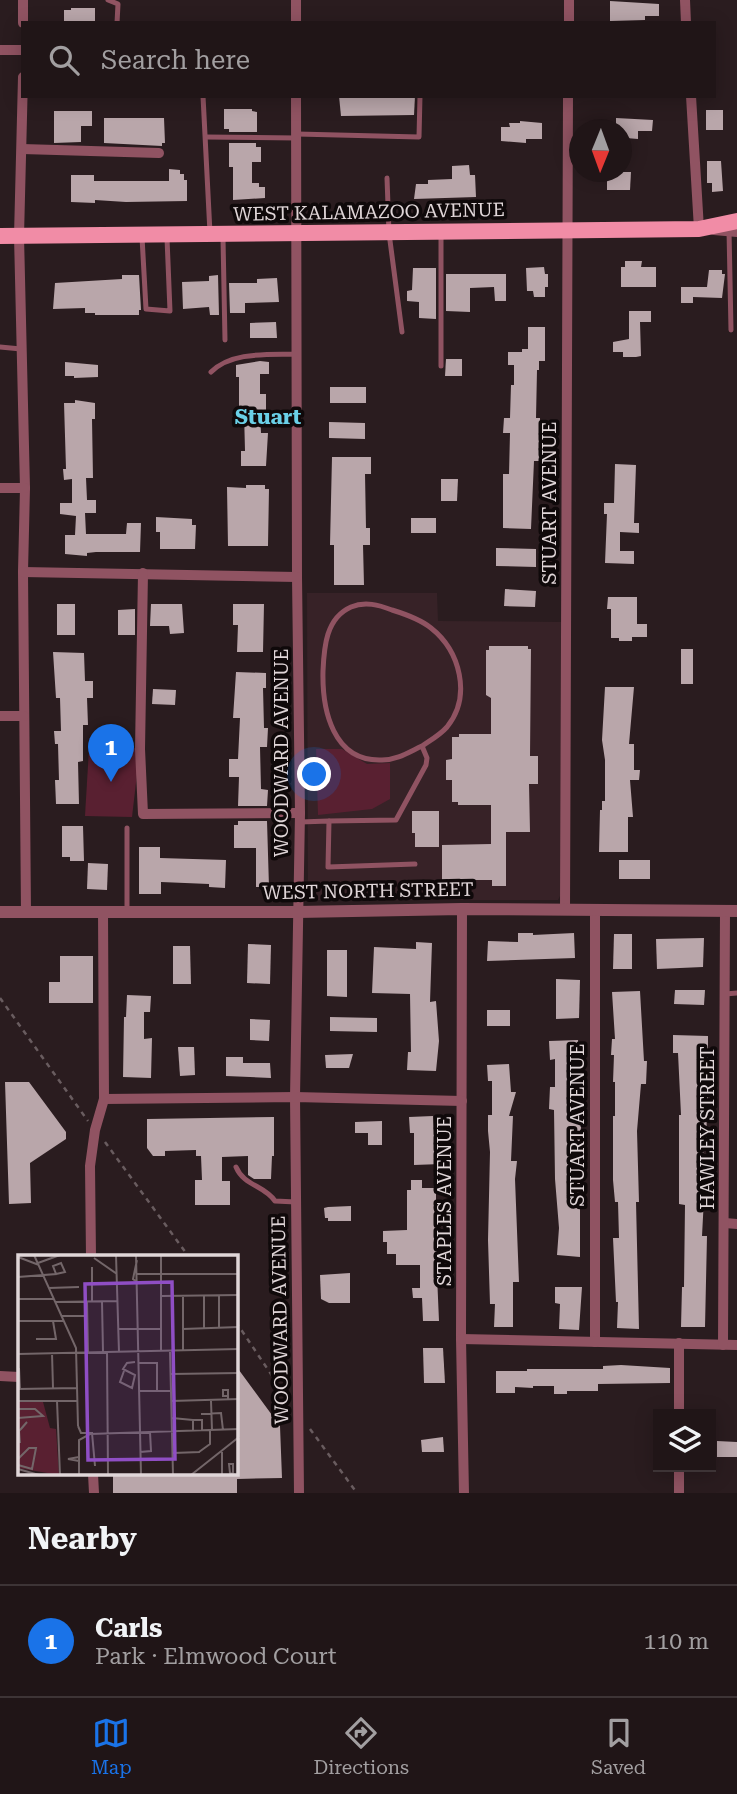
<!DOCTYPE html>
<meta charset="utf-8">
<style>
body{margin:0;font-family:"Roboto Serif",serif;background:#281e20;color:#f1f3f6}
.controls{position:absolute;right:21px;bottom:21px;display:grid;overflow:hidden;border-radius:0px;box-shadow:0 4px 18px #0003}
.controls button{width:63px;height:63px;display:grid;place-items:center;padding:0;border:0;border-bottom:2px solid #3d3436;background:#201517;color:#f1f3f6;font:35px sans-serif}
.compass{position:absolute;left:569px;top:119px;width:63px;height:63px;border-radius:50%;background:#201517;box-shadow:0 4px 18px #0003;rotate:181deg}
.you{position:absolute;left:315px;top:775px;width:24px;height:24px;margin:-18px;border:5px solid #fff;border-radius:50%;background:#1a73e8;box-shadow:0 0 0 10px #1a73e833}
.badge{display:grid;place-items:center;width:46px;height:46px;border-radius:50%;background:#1a73e8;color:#fff;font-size:23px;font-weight:700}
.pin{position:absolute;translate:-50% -58px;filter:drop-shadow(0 2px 4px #0008)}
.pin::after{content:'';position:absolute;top:37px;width:24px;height:21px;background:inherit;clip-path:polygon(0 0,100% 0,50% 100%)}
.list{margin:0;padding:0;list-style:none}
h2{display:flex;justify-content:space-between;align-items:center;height:91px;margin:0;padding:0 28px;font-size:30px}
h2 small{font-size:23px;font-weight:400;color:#a29fa1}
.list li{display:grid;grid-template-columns:46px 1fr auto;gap:21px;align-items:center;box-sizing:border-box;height:112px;padding:0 28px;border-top:2px solid #3d3436}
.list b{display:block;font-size:26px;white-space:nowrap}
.list p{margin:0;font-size:23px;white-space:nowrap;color:#a29fa1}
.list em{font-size:23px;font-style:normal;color:#a29fa1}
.icon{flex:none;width:38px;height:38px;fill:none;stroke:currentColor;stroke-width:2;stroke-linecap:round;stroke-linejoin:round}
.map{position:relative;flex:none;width:737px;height:1493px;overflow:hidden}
.search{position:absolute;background:#201517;box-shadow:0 4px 18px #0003;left:21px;right:21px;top:21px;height:77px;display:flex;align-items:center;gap:18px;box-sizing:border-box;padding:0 24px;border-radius:0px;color:#a29fa1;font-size:26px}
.sheet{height:203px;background:#201517}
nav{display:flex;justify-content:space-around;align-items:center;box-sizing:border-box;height:98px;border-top:2px solid #3d3436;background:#201517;font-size:19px;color:#a29fa1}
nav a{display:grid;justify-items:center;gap:4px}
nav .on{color:#1a73e8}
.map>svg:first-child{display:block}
</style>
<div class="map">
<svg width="737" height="1493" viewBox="0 0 737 1493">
<rect width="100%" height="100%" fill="#2a1c1f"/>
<path fill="#372227" d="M307,593H437L438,621L561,622L562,892L558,900H308Z"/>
<g fill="#592031">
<path d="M140,748L132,817L85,816L89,749Z"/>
<path d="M316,749H342L367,764L390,763V799L372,809L318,815Z"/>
</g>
<g fill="#b9a6aa">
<path d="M610,1L659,4V16H645V20L610,21Z"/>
<path d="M71,8H95V23H64V10H71Z"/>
<path d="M339,96H415L414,115L341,116Z"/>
<path d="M224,109H252V111L257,112V132H229V129H224Z"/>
<rect x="706" y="110" width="17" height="20"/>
<path d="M54,111H92V126H81V142L54,143Z"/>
<path d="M104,118H164L165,143H162V146L104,143Z"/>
<path d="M616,118L653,120L652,131H638V139L626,138V134H621V130L616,129Z"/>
<path d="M520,121L542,123V139H526V143L501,141V127H510L509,123H520Z"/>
<path d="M229,143H256V147H261V162H252V183H259V187H265V198L233,200V167H229Z"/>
<path d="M707,161H721L723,191L712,192V183H707Z"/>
<path d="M469,165L470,175H475L476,197L414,199L416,184H428V180L452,179V166Z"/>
<path d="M169,169L180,170V174H184V180H187V201L126,202L95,200V203L71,202V175H94V181H169Z"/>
<path d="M607,172H631L630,190H607Z"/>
<path d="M625,261H642L641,267H656V287H621V267H625Z"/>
<path d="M544,267L545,274H548V287H545V297H534L533,291H527L526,268Z"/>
<path d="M413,268H436V319L419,318V302L407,301V291L412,290Z"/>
<path d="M709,270H722V274H725L722,298L693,297V303H681V287H707Z"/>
<path d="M446,274H506V301H495L494,287L470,288V312L446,311Z"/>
<path d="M122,275H139L141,310H139V315H95V313H85V308L53,309L55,283L122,279Z"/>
<path d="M218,275L219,315H210L209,307L183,309L182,282L209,281V276Z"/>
<path d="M277,278L279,302L245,303V313H230L229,283H257V279Z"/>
<path d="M629,311H651V322H640L641,356L636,357H623V352H613V342L629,339Z"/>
<path d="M276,322L277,338H250V323Z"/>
<path d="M528,327H545V361H539V370H537L536,418H540V461H534L531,529L503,528V474H509L510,433H503L504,418H510L511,385H514V365H508V352H522V349H528Z"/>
<path d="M446,359H462V376H445Z"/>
<path d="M260,361L269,362V374H260V394H266V412H260L261,433H268L266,466H241V451H245L244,412H239V377H236V365Z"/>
<path d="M65,362L98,365V377L74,378V376H65Z"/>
<rect x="330" y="387" width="36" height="16"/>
<path d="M75,400L95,403V419H92L93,478H86L87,500H96V513H85L86,534H126L127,523H141L140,552H96L87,553V556L65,554V535H75L76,516L60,514V503H72V479L64,480L63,469H66L64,403H75Z"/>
<path d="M329,422L365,423V439L329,438Z"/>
<path d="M332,457H371V474H365L366,528H370V545H363L364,585H334V545H330Z"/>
<path d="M615,464L636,465L634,523H639V533L620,532V551H634V564L605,563L607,514H604V503H614Z"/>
<path d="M441,479H458L457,501H441Z"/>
<path d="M246,485H265V489H269L268,546H228L227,487L246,488Z"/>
<path d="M156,517L192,519V525H196L195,549H160V532H156Z"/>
<rect x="411" y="518" width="25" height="15"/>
<path d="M496,548L536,549V567L496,566Z"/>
<path d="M505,589L536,591L535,607L504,606Z"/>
<path d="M608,597H637V624H647V637H632V641H619V638H611V609H607Z"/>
<rect x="57" y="604" width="18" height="31"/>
<path d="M151,604H182L184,633L170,634L169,626H150Z"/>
<path d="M233,604H264L263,652H237L238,625H233Z"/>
<path d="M135,609V635H118V610Z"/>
<path d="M489,646H528V649H531L530,756H538V784H529L530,832H506V886H492V880H455V887H442V845L491,844V805H458V802H452V780H446V760L452,759V737H459V734H491V698L486,695V650H489Z"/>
<rect x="681" y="649" width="12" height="35"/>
<path d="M53,652L84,653L85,681H93V698H87L88,725H83V761L78,762L79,804H56L55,780H59L58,744H55L54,731H61L60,698H56Z"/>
<path d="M236,672L266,673V688H263L264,728H268L267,747H260L261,789L268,790L267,806H238L239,777H229V759H238L240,718H233Z"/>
<path d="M605,687H634L629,744H634V770H640L639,780H630L633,817H628V852H599L600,810H602V801H605V760L602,740Z"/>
<path d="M153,689L176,690L175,705L152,704Z"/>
<path d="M412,811H439V847H415V833H412Z"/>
<path d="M238,821H267L269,887H256V848H234V825H238Z"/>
<path d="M62,826H83L84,861H70V857H62Z"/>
<path d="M139,847H160V858L226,860L225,888L209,887V884L161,882V894H139Z"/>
<rect x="619" y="860" width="31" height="19"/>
<path d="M88,863L108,864L107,890L87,889Z"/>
<path d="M518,933H533V935L574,933L575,958L487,961L488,941L518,942Z"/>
<path d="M614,934H632V969H613Z"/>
<path d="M704,938L703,967L657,969L656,939Z"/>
<path d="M416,942L432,943L430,1002L436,1001L439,1041L436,1071L407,1070L408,1052H411L410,994L372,993L374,947L416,949Z"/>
<path d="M248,944L271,945L270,984L247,983Z"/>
<path d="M173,946H190L191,984H173Z"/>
<path d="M327,950H347V997L327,996Z"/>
<path d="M60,956H93V1003H49V982H60Z"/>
<path d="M556,979L580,980L579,1018L556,1019Z"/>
<path d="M675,990H705L704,1005L674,1004Z"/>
<path d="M640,991L644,1061H647L646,1084H641L637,1131L639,1202H636L639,1329L617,1328L618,1302H616L613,1238H619L618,1202H615L613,1180V1116H615V1082H613L614,1055H611L612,1039H615L612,992Z"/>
<path d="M127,995L151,996L150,1012H144V1039L152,1038L151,1078L123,1077L124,1017H126Z"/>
<rect x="487" y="1010" width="23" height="16"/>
<path d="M330,1017L377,1018V1032L330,1031Z"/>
<path d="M250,1019L270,1020L269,1041L250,1040Z"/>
<path d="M673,1035L708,1036V1101L706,1102L707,1137H710L699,1163H709L705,1179L702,1236H707L705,1327H681L682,1287H684L685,1205L679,1204V1115H681L678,1053H673Z"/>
<path d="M578,1040L581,1088L584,1089L580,1140V1257L557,1255L559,1228L555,1179L554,1110L549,1109L550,1087H555V1059L550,1060L549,1041Z"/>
<path d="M178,1047H194L195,1075L180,1076Z"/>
<path d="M353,1054L349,1068H326L325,1055Z"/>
<path d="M226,1057H243V1063H270L271,1078L226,1076Z"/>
<path d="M509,1064L511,1092H516L509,1116H513L511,1161H517L515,1179L519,1282H513V1327H494L495,1304H490L488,1240L490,1152L488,1131V1115H492V1081H488L487,1065Z"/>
<path d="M5,1082H29L66,1132V1139L30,1163L31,1203L9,1204Z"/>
<path d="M433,1116L435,1149L440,1148L441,1164L414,1165V1133H410L409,1117Z"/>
<path d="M274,1117V1156H272L271,1179H254L248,1175V1156L222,1157V1181H230V1205H195V1180H202L201,1156H196V1150L165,1151V1156H153L147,1148V1119Z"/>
<path d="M382,1121V1145H368V1133H355V1122Z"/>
<path d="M411,1180H422V1188H436V1214H441V1225H437L440,1262V1275H437L439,1321H423L422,1298H413L412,1288H420V1265H396V1254H387V1242H383V1231L407,1230V1190H411Z"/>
<path d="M351,1206V1221H328V1218H325L324,1208L328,1207Z"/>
<path d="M350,1273V1303H329L321,1299L320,1275Z"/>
<path d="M555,1287H582L579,1330L559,1329L560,1304L555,1303Z"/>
<path d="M423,1348H443L445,1383H424Z"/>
<path d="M621,1365L670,1368V1383L598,1384V1391H567V1394H554V1386H533V1388L515,1387V1393H496V1371H527V1369H603V1366Z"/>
<path d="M236,1366L280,1426L282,1478L237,1479V1493H113V1474H236Z"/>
<path d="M443,1437L444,1452H422L421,1440Z"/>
<path d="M717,1441L737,1442V1457H717Z"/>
</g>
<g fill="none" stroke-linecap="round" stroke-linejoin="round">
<g stroke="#695c5f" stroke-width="2.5" stroke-dasharray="5 5" stroke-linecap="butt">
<path d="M0,998L88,1121"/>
<path d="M105,1142L189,1257"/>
<path d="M236,1322L287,1398"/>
<path d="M310,1429L357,1493"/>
</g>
<g stroke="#905362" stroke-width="5">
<path d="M108,0L118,4L117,23"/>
<path d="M203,96L210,233"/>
<path d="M297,134L419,137L420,96"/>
<path d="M206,137L297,138"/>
<path d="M387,178L389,233L402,332"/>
<path d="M729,230L731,330"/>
<path d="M142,237L146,309L170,311L167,238"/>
<path d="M223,238L225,340"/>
<path d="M0,347L21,349"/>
<path d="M441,366V235"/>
<path d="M211,372C232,351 269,355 297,354"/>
<path d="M329,821L396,820L426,765L427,758L422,746C409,752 397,760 382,760C333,762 322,710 323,671C324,647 326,618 351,607C365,601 379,605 392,610C405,614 420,619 431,628C460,651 472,696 447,727C440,735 431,740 422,746"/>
<path d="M300,822L329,821L328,867L415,864"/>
<path d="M127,912V828"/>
<path d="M725,994L737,993"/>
<path d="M236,1167C244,1186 264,1185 275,1201L296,1202"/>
</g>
<g stroke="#905362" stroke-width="10">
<path d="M23,0V23"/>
<path d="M296,0V23"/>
<path d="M685,0L686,23"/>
<path d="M569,23V0"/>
<path d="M0,50H23"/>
<path d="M23,77L19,236L25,488L23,572L26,912"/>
<path d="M296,96L297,577L300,813L295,1097L299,1493"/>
<path d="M691,96L699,229"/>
<path d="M22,149L159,153"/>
<path d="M0,488H25"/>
<path d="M23,572L297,577"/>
<path d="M143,573L140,749L143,814L300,813"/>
<path d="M0,716H24"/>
<path d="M462,909L461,1339L464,1493"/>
<path d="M595,909V1342"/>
<path d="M565,910L568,96"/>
<path d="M104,1099L295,1097L462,1101"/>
<path d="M725,1223L737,1224"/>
<path d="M91,1257L90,1166L95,1130L104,1099L103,911"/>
<path d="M461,1339L737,1345"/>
<path d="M723,1345L725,911"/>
<path d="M0,1376L19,1377"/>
<path d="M679,1414V1343"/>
<path d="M93,1474L94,1493"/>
<path d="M679,1493V1467"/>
</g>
<g stroke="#905362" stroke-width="12">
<path d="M714,229L737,231"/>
<path d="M0,912H298L462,909L737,911"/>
</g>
<path stroke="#f18ca6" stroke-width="16" d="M0,236L699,229L737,221"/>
</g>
<g text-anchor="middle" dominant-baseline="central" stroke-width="7" stroke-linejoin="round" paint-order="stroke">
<g font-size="19" fill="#e0d6d8" stroke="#0f090a">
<text transform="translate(369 212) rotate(-1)">WEST KALAMAZOO AVENUE</text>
<text transform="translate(549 503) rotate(-90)">STUART AVENUE</text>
<text transform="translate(281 753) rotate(-90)">WOODWARD AVENUE</text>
<text transform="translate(368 891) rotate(-1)">WEST NORTH STREET</text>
<text transform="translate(577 1125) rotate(-90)">STUART AVENUE</text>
<text transform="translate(707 1128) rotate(-90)">HAWLEY STREET</text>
<text transform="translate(444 1201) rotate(-90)">STAPLES AVENUE</text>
<text transform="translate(280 1320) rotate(-91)">WOODWARD AVENUE</text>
</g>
<g font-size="21" font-weight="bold" fill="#6ad0e7" stroke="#0f090a">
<text x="268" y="417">Stuart</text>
</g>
</g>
<g transform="translate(18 1255)">
<rect width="220" height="220" fill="#2a1c1f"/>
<path d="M0,147H25L32,173L38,174L41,220L0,213Z" fill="#592031"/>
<path fill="none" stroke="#736669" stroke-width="2" d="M16,0L58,93L60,171M98,0L101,97M118,0L123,220M143,0V96M0,2L21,10M76,3L99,19M119,5L115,24L119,27M20,8L42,0M74,12V46M119,19H221M0,22L38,19L35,11L43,8L47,17L38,19M31,33L61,32M144,41L221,40M165,42V96M0,44H36M38,47L100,46M69,47L70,98M84,47L85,97M43,61H69M0,66H45M186,73V41M201,73V40M100,74H143M165,74L221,72M18,84H38L35,66M152,96L155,220M89,97L90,220M34,98L35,133M0,99L221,94M120,108H139V136M1,113L2,134M106,116L102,127L114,133L117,120L105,114L109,108L117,107M153,119L221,118M0,134L59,133M121,136H153M210,145V135H205V141H210M0,146H59M39,146L42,220M153,146L221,144M193,146L194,175M0,154H17L25,161L0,163M183,159L203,158L205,175M154,163L175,165M60,171L63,178H74L77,211M175,175V165H184V175M2,188L1,176L9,167L3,174M122,197L133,196L132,177M181,197L192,189V175M204,197V219M155,198L182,197M61,202L50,204L61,206M0,204L11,193H18L14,214L0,210M0,214L21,220M215,218V209H211L212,218L217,220M61,220V185L72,179L221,174M173,220L221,182"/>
<path fill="#8f4ec4" fill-opacity="0.15" stroke="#8f4ec4" stroke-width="3.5" d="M154,27L157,204L70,205L67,29Z"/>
<rect width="220" height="220" fill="none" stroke="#e0d6d8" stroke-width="3.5"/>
</g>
</svg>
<div class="controls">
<button><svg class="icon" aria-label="layers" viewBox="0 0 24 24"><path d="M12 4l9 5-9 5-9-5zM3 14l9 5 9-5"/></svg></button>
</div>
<svg class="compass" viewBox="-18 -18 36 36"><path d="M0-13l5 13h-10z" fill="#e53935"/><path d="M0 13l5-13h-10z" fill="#a29fa1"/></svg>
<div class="you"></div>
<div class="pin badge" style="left:111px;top:782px">1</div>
<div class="search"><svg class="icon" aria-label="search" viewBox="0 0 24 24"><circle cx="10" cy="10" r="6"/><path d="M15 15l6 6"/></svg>Search here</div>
</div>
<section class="sheet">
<h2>Nearby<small></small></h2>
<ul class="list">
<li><span class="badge">1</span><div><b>Carls</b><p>Park · Elmwood Court</p></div><em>110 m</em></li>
</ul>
</section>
<nav>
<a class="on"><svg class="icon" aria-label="map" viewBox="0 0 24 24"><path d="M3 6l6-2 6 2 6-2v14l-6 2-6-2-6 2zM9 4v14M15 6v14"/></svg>Map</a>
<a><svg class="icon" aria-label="directions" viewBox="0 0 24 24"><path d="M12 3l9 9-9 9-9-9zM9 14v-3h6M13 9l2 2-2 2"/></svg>Directions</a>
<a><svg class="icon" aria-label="saved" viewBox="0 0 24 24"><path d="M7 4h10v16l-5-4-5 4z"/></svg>Saved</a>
</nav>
